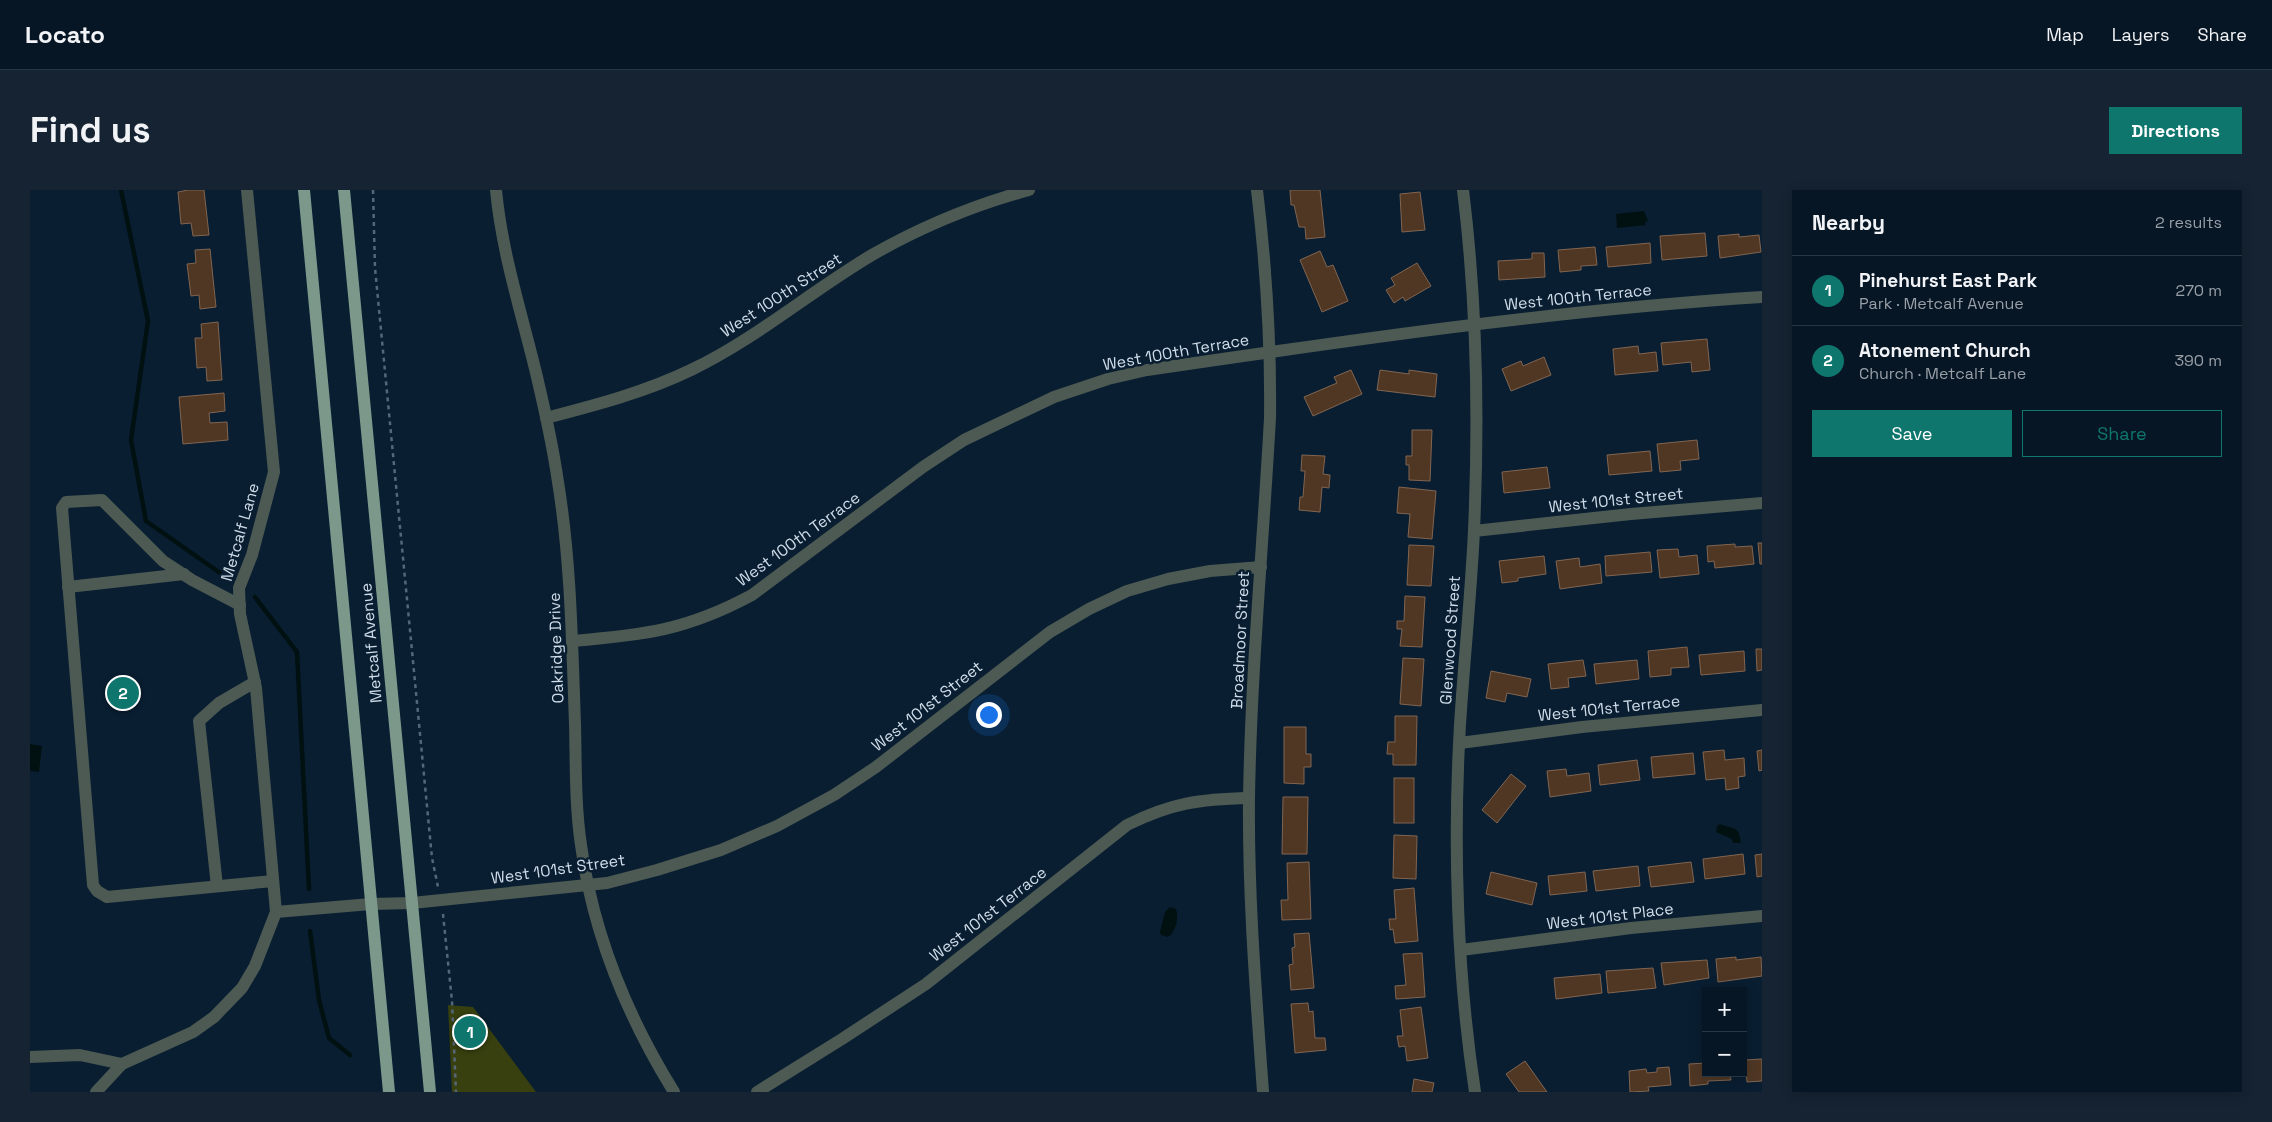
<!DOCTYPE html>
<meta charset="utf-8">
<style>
body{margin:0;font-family:"Space Grotesk",sans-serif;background:#152332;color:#f1f3f6}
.controls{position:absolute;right:15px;bottom:15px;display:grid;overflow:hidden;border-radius:0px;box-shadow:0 2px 12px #0003}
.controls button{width:45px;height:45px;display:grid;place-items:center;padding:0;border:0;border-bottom:1px solid #283542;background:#071625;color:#f1f3f6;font:25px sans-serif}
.you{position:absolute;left:958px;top:524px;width:18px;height:18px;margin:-12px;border:4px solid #fff;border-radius:50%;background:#1a73e8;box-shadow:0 0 0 8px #1a73e833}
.badge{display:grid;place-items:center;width:32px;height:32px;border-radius:50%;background:#0f766e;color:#fff;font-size:16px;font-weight:700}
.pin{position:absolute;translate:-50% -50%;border:2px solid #fff;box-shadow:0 1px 5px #0006}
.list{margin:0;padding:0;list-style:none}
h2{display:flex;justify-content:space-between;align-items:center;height:65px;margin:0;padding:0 20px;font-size:21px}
h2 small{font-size:16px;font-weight:400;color:#989fa7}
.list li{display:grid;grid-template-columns:32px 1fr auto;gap:15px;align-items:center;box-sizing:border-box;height:70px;padding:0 20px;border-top:1px solid #283542}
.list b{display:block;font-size:19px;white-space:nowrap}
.list p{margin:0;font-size:16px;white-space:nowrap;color:#989fa7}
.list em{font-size:16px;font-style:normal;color:#989fa7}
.actions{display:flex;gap:10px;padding:15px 20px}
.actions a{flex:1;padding:11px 0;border:1px solid #0f766e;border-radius:0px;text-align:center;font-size:18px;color:#0f766e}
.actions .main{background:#0f766e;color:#fff}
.map{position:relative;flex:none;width:1732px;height:902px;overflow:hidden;border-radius:0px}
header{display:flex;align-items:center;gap:30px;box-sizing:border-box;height:70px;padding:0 25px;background:#071625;border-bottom:1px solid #283542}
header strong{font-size:24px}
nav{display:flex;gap:28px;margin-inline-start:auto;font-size:18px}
.intro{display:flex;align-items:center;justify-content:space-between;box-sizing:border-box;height:120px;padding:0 30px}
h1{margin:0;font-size:35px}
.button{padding:12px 22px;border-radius:0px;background:#0f766e;color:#fff;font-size:18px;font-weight:700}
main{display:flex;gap:30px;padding:0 30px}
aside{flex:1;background:#071625;border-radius:0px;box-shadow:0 2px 12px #0003}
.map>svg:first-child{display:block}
</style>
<header>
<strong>Locato</strong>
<nav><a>Map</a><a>Layers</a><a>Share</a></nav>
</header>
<div class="intro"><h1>Find us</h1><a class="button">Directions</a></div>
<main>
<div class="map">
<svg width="1732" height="902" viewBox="0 0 1732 902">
<rect width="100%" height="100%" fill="#091e31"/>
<path fill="#38400f" d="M418,815L443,817L506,902H422Z"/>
<g fill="#011111">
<path d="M1614,21L1618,31L1615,32L1616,35L1587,38L1586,24Z"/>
<path d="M0,554L12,556L9,582L0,581Z"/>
<path d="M1690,634C1703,640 1709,634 1711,653H1703L1702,649L1686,642L1687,636Z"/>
<path d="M1140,717L1146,719C1149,728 1146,742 1138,747L1131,745L1130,742L1135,722Z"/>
</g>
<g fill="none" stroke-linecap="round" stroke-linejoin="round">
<g stroke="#011111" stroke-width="4.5">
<path d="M91,0L118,131L101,250L116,331L190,383"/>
<path d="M225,407L267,462L279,699"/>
<path d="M280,741L289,810L299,848L320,865"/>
</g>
</g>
<g fill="#4f3724" stroke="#816551">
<path d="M158,0H174L179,45L163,46L161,33L151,34L148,2Z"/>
<path d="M1260,0H1290L1295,47L1276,49L1275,37H1269L1264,15H1261Z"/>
<path d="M1390,2L1395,40L1372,42L1370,4Z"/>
<path d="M1675,43L1677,66L1632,70L1630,46Z"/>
<path d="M1709,44V47L1729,45L1731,62L1690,68L1688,46Z"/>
<path d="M1620,53L1621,73L1578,77L1576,57Z"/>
<path d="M1565,57L1567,75L1551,76V80L1530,82L1528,60Z"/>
<path d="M180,59L186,117L170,119L169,105L161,106L157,74L166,73L165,60Z"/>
<path d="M1290,61L1297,77L1303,75L1318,111L1292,122L1270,70Z"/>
<path d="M1502,63H1514L1515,87L1469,90L1468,71L1502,69Z"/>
<path d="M1387,73L1401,96L1375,111L1373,107L1364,113L1356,100L1365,95L1361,88Z"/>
<path d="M188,132L192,190L177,191L176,177L167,178L165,148H172L171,134Z"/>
<path d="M1677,149L1680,180L1662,182L1661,172L1633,175L1631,153Z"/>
<path d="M1608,156L1609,164L1626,162L1628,181L1585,185L1583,159Z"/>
<path d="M1514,167L1521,185L1481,201L1472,179L1491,171L1493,176Z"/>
<path d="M1321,180L1332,204L1283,226L1274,207L1307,193L1304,187Z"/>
<path d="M1350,180L1379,184V180L1407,184L1405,207L1347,200Z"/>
<path d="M194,203L195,221L179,223L180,233L197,232L198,250L153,254L149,207Z"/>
<path d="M1382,240H1402L1400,291L1379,290V275H1376V266H1382Z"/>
<path d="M1667,250L1669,269L1650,271L1651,280L1630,282L1627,254Z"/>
<path d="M1620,261L1622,281L1579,285L1577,265Z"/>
<path d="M1272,265L1295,266L1293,284L1300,285L1299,298L1292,297L1290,322L1269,320L1270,307H1273L1275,281H1271Z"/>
<path d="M1517,277L1520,298L1474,303L1472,282Z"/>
<path d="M1369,297L1406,301L1402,349L1378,347L1380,324L1367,323Z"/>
<path d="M1728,353H1732V374H1730Z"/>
<path d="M1705,354V357L1722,356L1724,374L1685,378L1684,371L1678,372L1677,356Z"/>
<path d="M1379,355L1404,356L1401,396L1377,395Z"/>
<path d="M1648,359L1649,367L1667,365L1669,384L1630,388L1627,360Z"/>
<path d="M1620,362L1622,382L1576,386L1575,366Z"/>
<path d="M1514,366L1516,384L1488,388V391L1472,393L1469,371Z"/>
<path d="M1549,368L1550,377L1570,374L1572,393L1530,399L1526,371Z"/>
<path d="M1375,406L1395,407L1392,457L1370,456L1372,439H1367V431H1374Z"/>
<path d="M1657,457L1659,477L1641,478V485L1620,487L1618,461Z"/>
<path d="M1726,459H1732V480L1727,481Z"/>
<path d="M1714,461L1715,481L1671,485L1669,465Z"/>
<path d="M1373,468L1394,469L1391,516L1370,514Z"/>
<path d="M1553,470L1556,486L1538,488L1539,497L1521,499L1518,474Z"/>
<path d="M1607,470L1609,489L1566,494L1564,474Z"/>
<path d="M1461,481L1501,489L1497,507L1477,503L1475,512L1456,508Z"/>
<path d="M1365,526H1387L1386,575H1363V564H1357L1358,552H1365Z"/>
<path d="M1254,537H1276V564H1281V577H1274V594L1254,593Z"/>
<path d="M1694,560L1695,570L1714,568L1715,586L1708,587L1709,598L1696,600L1695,588L1676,590L1673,562Z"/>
<path d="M1732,560V580L1729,581L1727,561Z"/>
<path d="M1663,563L1665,584L1623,588L1621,567Z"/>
<path d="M1607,570L1610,590L1570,595L1568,575Z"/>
<path d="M1536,579L1537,586L1559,583L1561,601L1520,607L1517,581Z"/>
<path d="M1481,584L1496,596L1467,633L1452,620Z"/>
<rect x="1364" y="588" width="20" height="45"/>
<path d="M1253,607H1278L1277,664H1252Z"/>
<path d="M1364,645L1387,646L1386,689L1363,688Z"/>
<path d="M1713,664L1715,684L1675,689L1673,669Z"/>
<path d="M1732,664V686L1727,687L1725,665Z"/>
<path d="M1279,672L1281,729L1252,730L1251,710H1258L1257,673Z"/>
<path d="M1661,672L1664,692L1621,697L1618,677Z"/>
<path d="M1608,676L1610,696L1566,701L1563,681Z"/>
<path d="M1461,682L1507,693L1502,715L1456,704Z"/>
<path d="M1555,682L1557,701L1520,705L1518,686Z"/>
<path d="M1384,698L1388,751L1365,753L1363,739L1360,740L1359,729H1366L1364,700Z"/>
<path d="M1279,743L1284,798L1261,800L1259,775L1263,774L1262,758L1265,757L1264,744Z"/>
<path d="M1392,763L1395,807L1366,809L1365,796L1376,795L1373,764Z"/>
<path d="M1706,767V770L1731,767L1732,786L1688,792L1686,769Z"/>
<path d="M1677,770L1679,788L1634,795L1631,773Z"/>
<path d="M1623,778L1626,798L1578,803L1576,781Z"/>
<path d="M1570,784L1572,803L1526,809L1524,788Z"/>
<path d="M1278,813L1279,822L1283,821L1285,848H1295L1296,860L1265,863L1261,814Z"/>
<path d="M1391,817L1398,868L1377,871L1375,856L1369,857L1367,846H1373L1370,820Z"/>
<path d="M1732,869V891L1717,892L1715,870Z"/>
<path d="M1495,871L1517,902H1489L1476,884Z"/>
<path d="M1676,873V883H1700L1701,890L1678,891V894L1660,896L1659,874Z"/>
<path d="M1639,877L1641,895L1618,897L1619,901L1600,902L1599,881L1616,879L1617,883L1627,882V878Z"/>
<path d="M1384,889L1404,893L1402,902H1382Z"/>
</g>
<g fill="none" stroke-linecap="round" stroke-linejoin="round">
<g stroke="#556778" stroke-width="2.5" stroke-dasharray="4 4" stroke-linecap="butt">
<path d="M343,0L345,78L402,668L408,697"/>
<path d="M413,724L422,811L426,902"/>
</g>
<g stroke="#4c5a53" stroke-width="12">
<path d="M217,0L244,282L222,365L209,398L210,424L226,498L246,722"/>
<path d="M466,0C472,64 492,124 507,187C515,221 523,257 528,292C541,372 542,453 545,534C546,574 545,615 551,655C563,744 597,826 644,902"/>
<path d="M1227,0C1236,76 1241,152 1240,228C1233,355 1221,481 1219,608C1218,706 1226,804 1233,902"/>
<path d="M1433,0C1447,113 1449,227 1444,340C1441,405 1434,470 1430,535C1423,654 1427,784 1445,902"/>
<path d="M516,228C566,215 616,202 663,179C727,148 781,101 842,65C891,37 944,15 999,0"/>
<path d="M1444,341L1601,324L1732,313"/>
<path d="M38,397L154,384"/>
<path d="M210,415L162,390L133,371L72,310L36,312L32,318L63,695L67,701L77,707L243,691"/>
<path d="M542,451C615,445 657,440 722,405L893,277L934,250L1024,207L1078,189L1117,180C1321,150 1526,120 1732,107"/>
<path d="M1430,553L1552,537L1732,520"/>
<path d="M187,696L169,531L189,513L225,492"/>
<path d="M1431,760L1601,738L1732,726"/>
<path d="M0,867L50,865L92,874L163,842L184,827L212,798L225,776L246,722L341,714L382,713L577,693L627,680L691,660L747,636L804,605L846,577L1020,442L1059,419L1097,401L1138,389L1180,381L1231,377"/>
<path d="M66,902L92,874"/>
<path d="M727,902L812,849L896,794L1097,635C1141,613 1170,609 1219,608"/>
</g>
<g stroke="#7b988b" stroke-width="12">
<path d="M274,0L359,902"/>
<path d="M314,0L400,902"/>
</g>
</g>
<g text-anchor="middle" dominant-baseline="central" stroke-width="5" stroke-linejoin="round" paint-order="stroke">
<g font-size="16" fill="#cfdce9" stroke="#091e31">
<text transform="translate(751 105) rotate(-33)">West 100th Street</text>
<text transform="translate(1548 107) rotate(-6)">West 100th Terrace</text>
<text transform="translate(1146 162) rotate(-10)">West 100th Terrace</text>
<text transform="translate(1586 310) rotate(-6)">West 101st Street</text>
<text transform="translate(210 342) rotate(-74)">Metcalf Lane</text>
<text transform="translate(768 349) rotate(-36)">West 100th Terrace</text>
<text transform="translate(1210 450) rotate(-87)">Broadmoor Street</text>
<text transform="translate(1420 450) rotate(-86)">Glenwood Street</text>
<text transform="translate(341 453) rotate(-95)">Metcalf Avenue</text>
<text transform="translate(526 458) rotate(-92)">Oakridge Drive</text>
<text transform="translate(897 516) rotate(-38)">West 101st Street</text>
<text transform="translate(1579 518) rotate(-6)">West 101st Terrace</text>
<text transform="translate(528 679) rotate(-8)">West 101st Street</text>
<text transform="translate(958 724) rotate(-38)">West 101st Terrace</text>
<text transform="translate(1580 726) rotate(-7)">West 101st Place</text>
</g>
</g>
</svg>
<div class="controls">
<button>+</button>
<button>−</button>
</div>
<div class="you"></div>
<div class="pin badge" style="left:440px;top:842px">1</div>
<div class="pin badge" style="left:93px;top:503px">2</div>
</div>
<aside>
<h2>Nearby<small>2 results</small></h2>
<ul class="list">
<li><span class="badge">1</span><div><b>Pinehurst East Park</b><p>Park · Metcalf Avenue</p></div><em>270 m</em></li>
<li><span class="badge">2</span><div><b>Atonement Church</b><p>Church · Metcalf Lane</p></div><em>390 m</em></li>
</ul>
<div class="actions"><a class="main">Save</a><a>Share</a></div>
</aside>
</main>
